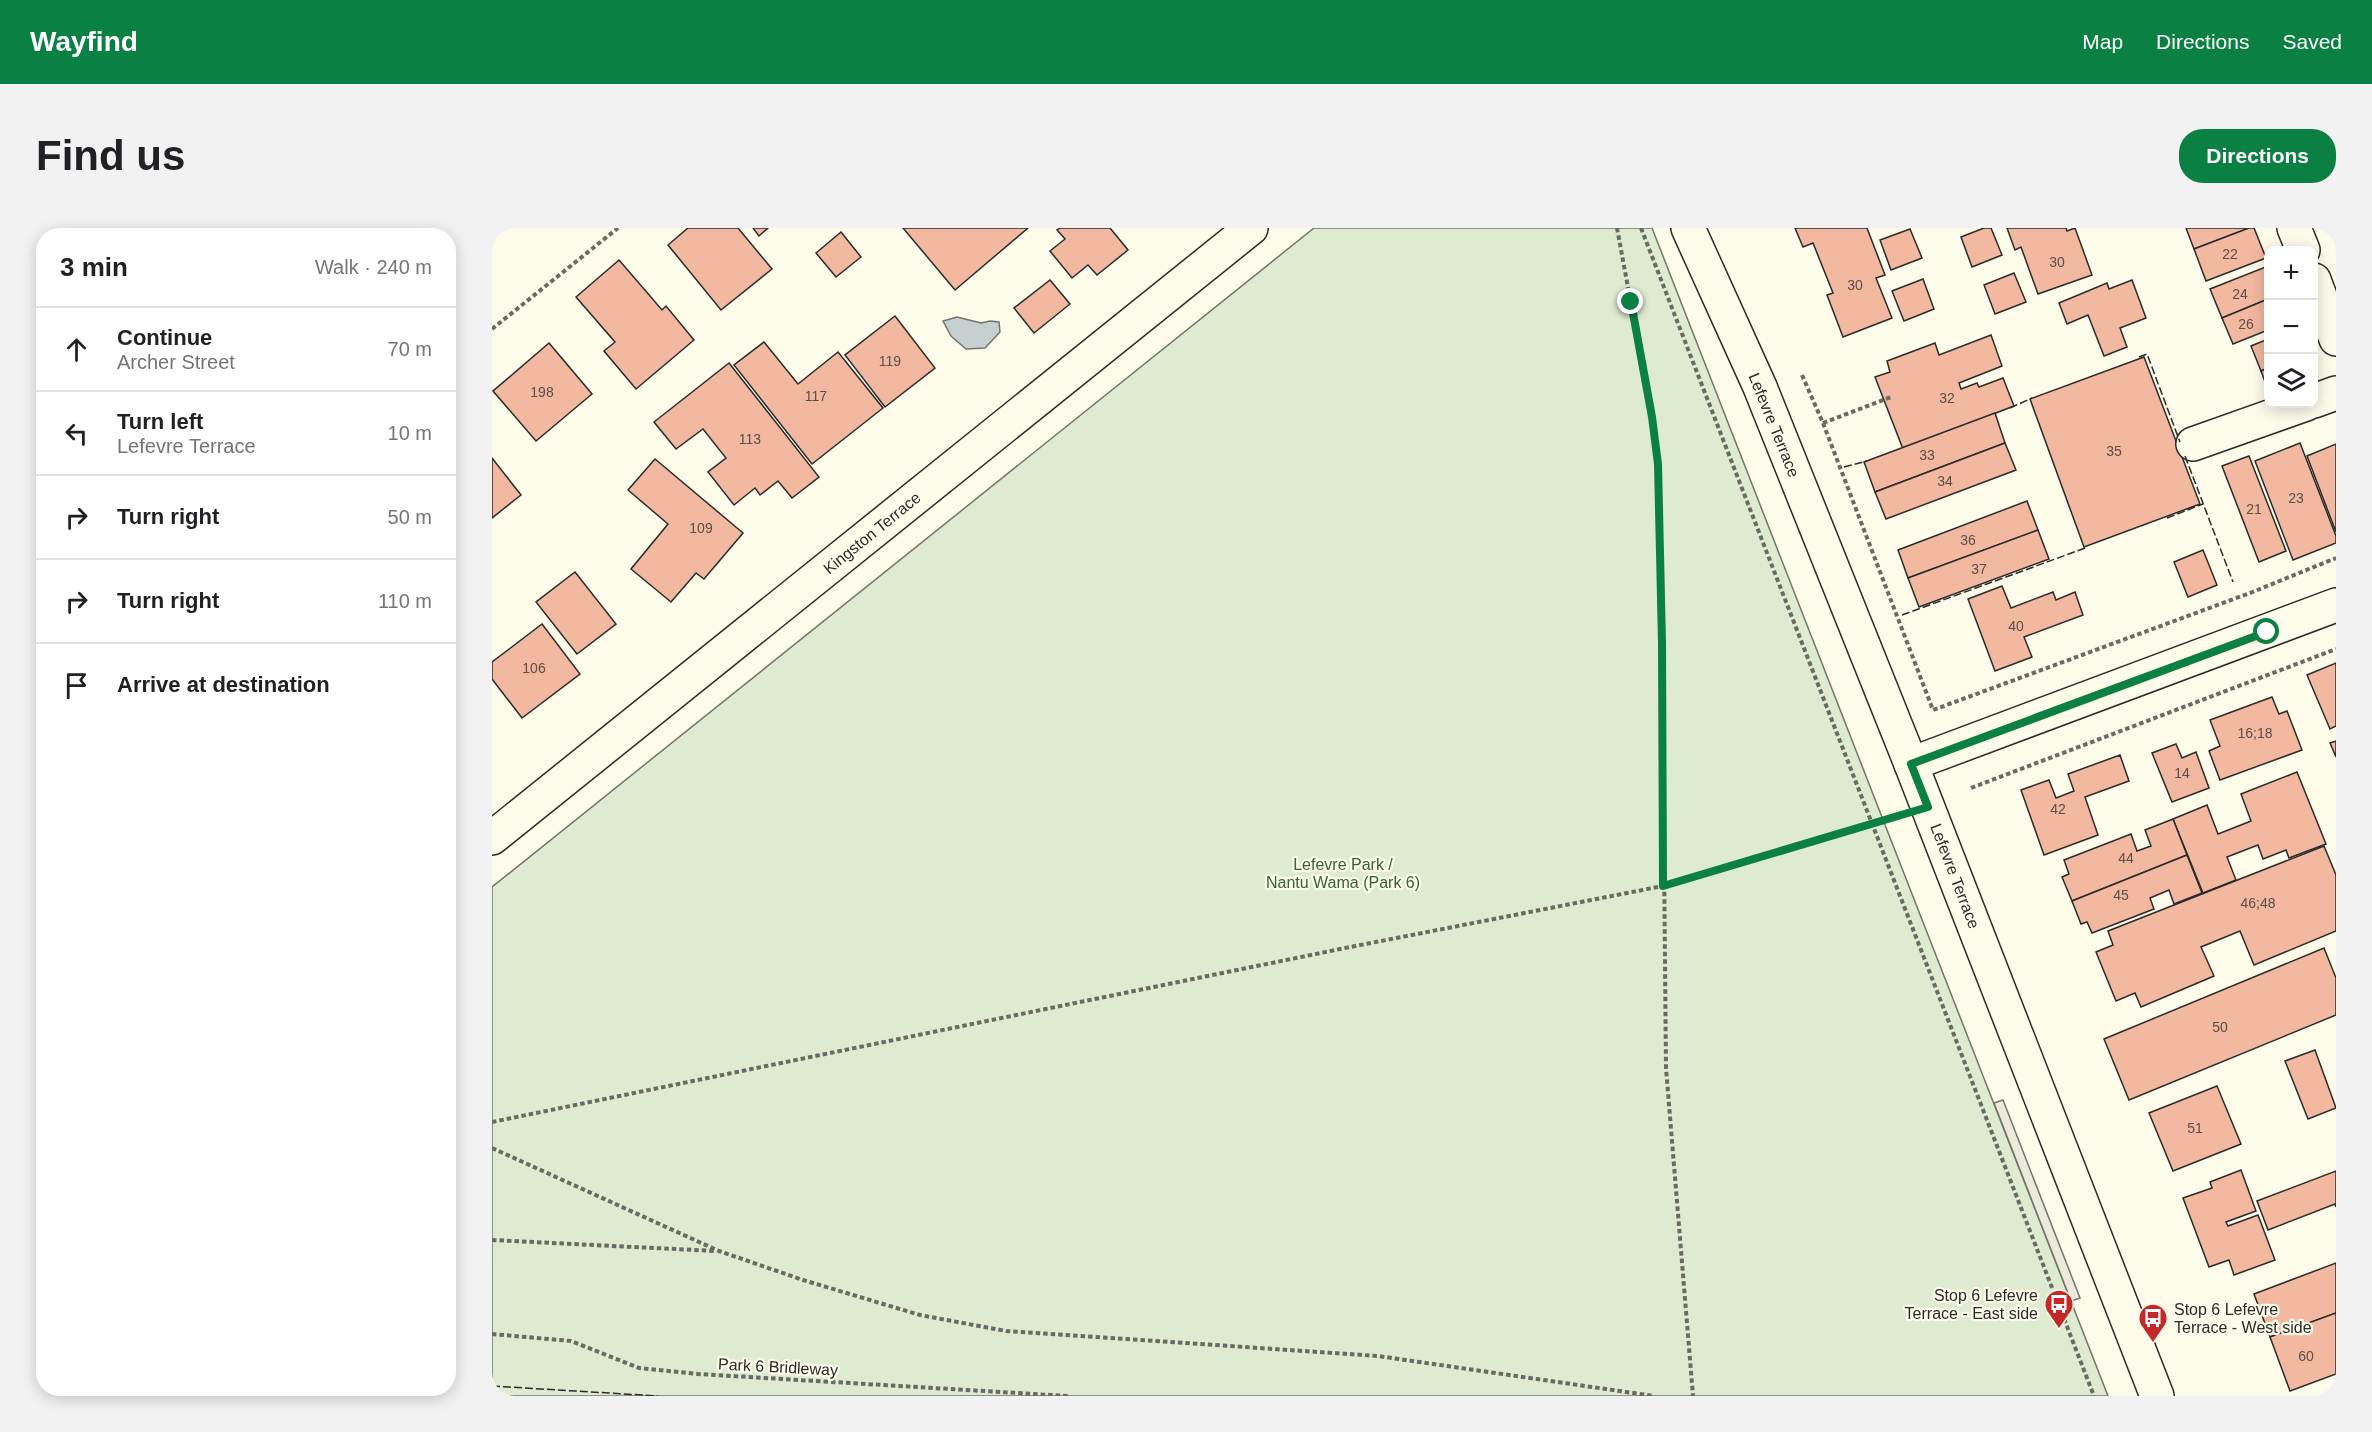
<!DOCTYPE html>
<meta charset="utf-8">
<style>
body{margin:0;font-family:Helvetica,sans-serif;background:#f2f2f2;color:#202124}
.controls{position:absolute;right:18px;top:18px;display:grid;overflow:hidden;border-radius:12px;box-shadow:0 3px 15px #0003}
.controls button{width:54px;height:54px;display:grid;place-items:center;padding:0;border:0;border-bottom:2px solid #e0e0e0;background:#fff;color:#202124;font:30px sans-serif}
.stop{position:absolute;width:18px;height:18px;margin:-14px;border:4px solid #0b8043;border-radius:50%;background:#fff}
.stop.end{background:#0b8043;border-color:#fff;box-shadow:0 2px 6px #0008}
.list{margin:0;padding:0;list-style:none}
h2{display:flex;justify-content:space-between;align-items:center;height:78px;margin:0;padding:0 24px;font-size:26px}
h2 small{font-size:20px;font-weight:400;color:#757577}
.list li{display:grid;grid-template-columns:39px 1fr auto;gap:18px;align-items:center;box-sizing:border-box;height:84px;padding:0 24px;border-top:2px solid #e0e0e0}
.list b{display:block;font-size:22px;white-space:nowrap}
.list p{margin:0;font-size:20px;white-space:nowrap;color:#757577}
.list em{font-size:20px;font-style:normal;color:#757577}
.icon{flex:none;width:33px;height:33px;fill:none;stroke:currentColor;stroke-width:2;stroke-linecap:round;stroke-linejoin:round}
.map{position:relative;flex:none;width:1844px;height:1168px;overflow:hidden;border-radius:24px}
header{display:flex;align-items:center;gap:36px;box-sizing:border-box;height:84px;padding:0 30px;background:#0b8043;color:#fff}
header strong{font-size:28px}
nav{display:flex;gap:33px;margin-inline-start:auto;font-size:21px}
.intro{display:flex;align-items:center;justify-content:space-between;box-sizing:border-box;height:144px;padding:0 36px}
h1{margin:0;font-size:42px}
.button{padding:15px 27px;border-radius:24px;background:#0b8043;color:#fff;font-size:21px;font-weight:700}
main{display:flex;gap:36px;padding:0 36px}
aside{flex:1;background:#fff;border-radius:24px;box-shadow:0 3px 15px #0003}
.map>svg:first-child{display:block}
</style>
<header>
<strong>Wayfind</strong>
<nav><a>Map</a><a>Directions</a><a>Saved</a></nav>
</header>
<div class="intro"><h1>Find us</h1><a class="button">Directions</a></div>
<main>
<aside>
<h2>3 min<small>Walk · 240 m</small></h2>
<ul class="list">
<li><svg class="icon" aria-label="ahead" viewBox="0 0 24 24"><path d="M12 20V5M6 11l6-6 6 6"/></svg><div><b>Continue</b><p>Archer Street</p></div><em>70 m</em></li>
<li><svg class="icon" aria-label="left" viewBox="0 0 24 24"><path d="M17 20v-9H6M10 6l-5 5 5 5"/></svg><div><b>Turn left</b><p>Lefevre Terrace</p></div><em>10 m</em></li>
<li><svg class="icon" aria-label="right" viewBox="0 0 24 24"><path d="M7 20v-9h11M14 6l5 5-5 5"/></svg><div><b>Turn right</b></div><em>50 m</em></li>
<li><svg class="icon" aria-label="right" viewBox="0 0 24 24"><path d="M7 20v-9h11M14 6l5 5-5 5"/></svg><div><b>Turn right</b></div><em>110 m</em></li>
<li><svg class="icon" aria-label="arrive" viewBox="0 0 24 24"><path d="M6 21V4h12l-3 4 3 4H6"/></svg><div><b>Arrive at destination</b></div></li>
</ul>
</aside>
<div class="map">
<svg width="1844" height="1168" viewBox="0 0 1844 1168">
<rect width="100%" height="100%" fill="#fdfbea"/>
<path fill="#deebd1" stroke="#74746e" stroke-width="1.5" d="M822,0H1160L1616,1168H0V659Z"/>
<path fill="#eceadb" stroke="#74746e" stroke-width="1.5" d="M1511,872L1588,1070L1579,1073L1502,875Z"/>
<path fill="#c7d0d0" stroke="#74746e" stroke-width="1.5" d="M465,89L489,95L498,93L507,94L508,104L493,120L474,121L459,108L451,93Z"/>
<g fill="#f2b8a0" stroke="#2b2b2b" stroke-width="1.5">
<path d="M196,0H246L280,41L229,82L176,17Z"/>
<path d="M261,0H276L267,8Z"/>
<path d="M411,0H536L463,62Z"/>
<path d="M568,0H618L636,22L605,47L596,37L580,50L558,23L573,11L565,2Z"/>
<path d="M1303,0H1375L1393,47L1384,50L1400,90L1351,109L1335,67L1341,65L1321,15L1311,19Z"/>
<path d="M1492,0H1499L1510,27L1480,39L1469,9Z"/>
<path d="M1515,0H1574L1575,3L1583,0L1600,47L1546,66L1529,19L1523,22Z"/>
<path d="M1694,0H1757L1702,21Z"/>
<path d="M1757,0H1762L1774,30L1714,53L1702,21Z"/>
<path d="M1418,1L1430,30L1399,42L1388,12Z"/>
<path d="M349,4L369,29L344,49L324,25Z"/>
<path d="M127,32L170,82L174,78L202,112L144,161L112,123L123,114L84,69Z"/>
<path d="M1776,38V71L1730,90L1718,61Z"/>
<path d="M1522,45L1534,74L1503,86L1492,57Z"/>
<path d="M1431,51L1442,81L1412,93L1400,63Z"/>
<path d="M558,52L578,76L542,105L522,80Z"/>
<path d="M1640,52L1654,90L1628,100L1635,119L1612,128L1596,87L1575,96L1567,75L1615,55L1617,61Z"/>
<path d="M1776,71V102L1741,116L1730,90Z"/>
<path d="M403,88L443,140L393,179L353,127Z"/>
<path d="M1499,107L1510,138L1467,155L1469,161L1485,155L1487,159L1511,150L1522,178L1411,221L1383,149L1398,144L1395,133L1443,115L1447,127Z"/>
<path d="M1776,111V140L1769,143L1759,118Z"/>
<path d="M272,114L306,156L346,124L391,180L320,236L242,137Z"/>
<path d="M57,115L100,166L44,213L1,163Z"/>
<path d="M1652,129L1708,276L1592,319L1538,171Z"/>
<path d="M237,135L327,249L300,270L286,253L268,267L263,260L242,277L216,244L234,230L211,201L184,221L162,194Z"/>
<path d="M1776,140V162L1769,143Z"/>
<path d="M1503,185L1513,215L1383,264L1372,234Z"/>
<path d="M1513,215L1524,242L1394,291L1383,264Z"/>
<path d="M1808,215L1844,308V315L1801,332L1763,233Z"/>
<path d="M1844,216V304L1815,228Z"/>
<path d="M1757,228L1794,323L1767,334L1730,238Z"/>
<path d="M0,230L29,267L0,290Z"/>
<path d="M163,231L251,305L212,351L204,345L179,374L139,341L176,296L136,262Z"/>
<path d="M1535,273L1546,302L1416,350L1406,322Z"/>
<path d="M1546,302L1557,331L1427,379L1416,350Z"/>
<path d="M1711,322L1725,357L1696,369L1682,334Z"/>
<path d="M83,344L124,396L85,426L44,374Z"/>
<path d="M1510,358L1519,380L1561,364L1564,372L1583,364L1591,387L1532,409L1540,429L1503,443L1476,371Z"/>
<path d="M50,396L88,446L30,490L0,451V434Z"/>
<path d="M1844,435V498L1838,501L1815,447Z"/>
<path d="M1780,469L1787,486L1795,483L1810,522L1728,552L1717,523L1728,518L1718,492Z"/>
<path d="M1844,513V529L1838,515Z"/>
<path d="M1684,516L1690,530L1704,524L1717,560L1680,574L1660,525Z"/>
<path d="M1628,527L1637,553L1593,569L1606,607L1552,627L1529,562L1557,552L1564,570L1582,563L1576,546Z"/>
<path d="M1805,544L1834,616L1797,630L1794,622L1771,631L1766,617L1735,629L1744,652L1711,665L1681,591L1715,577L1726,606L1759,593L1749,566Z"/>
<path d="M1681,591L1695,627L1580,673L1570,649L1577,646L1572,632L1639,606L1645,623L1659,618L1653,602Z"/>
<path d="M1832,618L1844,647V703L1762,737L1748,703L1709,719L1722,748L1649,779L1643,765L1624,773L1604,724L1621,717L1616,703Z"/>
<path d="M1695,627L1710,665L1682,676L1677,662L1658,670L1662,681L1600,705L1595,694L1589,696L1580,673Z"/>
<path d="M1832,720L1844,750V787L1637,872L1612,811Z"/>
<path d="M1823,822L1844,880L1816,891L1793,833Z"/>
<path d="M1725,858L1749,916L1681,943L1657,885Z"/>
<path d="M1749,942L1764,983L1734,994L1736,998L1766,987L1783,1032L1742,1047L1737,1032L1717,1039L1691,970L1720,960L1718,954Z"/>
<path d="M1844,943V979L1843,976L1776,1002L1765,973Z"/>
<path d="M1844,1035V1085L1778,1109L1762,1066Z"/>
<path d="M1844,1085V1146L1798,1163L1778,1109Z"/>
</g>
<g fill="none" stroke-linecap="round" stroke-linejoin="round">
<g stroke="#2b2b2b" stroke-width="36">
<g id="minor">
<path d="M1196,0L1268,159L1419,536L1665,1168"/>
<path d="M1802,0L1811,22"/>
<path d="M1822,52L1844,111"/>
<path d="M1822,173L1844,165"/>
<path d="M1701,216L1814,176"/>
<path d="M1419,536L1844,377"/>
<path d="M0,610L759,0"/>
</g>
</g>
<g stroke="#6a6964" stroke-width="4" stroke-dasharray="4.5 3" stroke-linecap="butt">
<path d="M1125,0L1160,189L1166,236L1170,415L1174,840L1201,1168"/>
<path d="M1149,0L1602,1168"/>
<path d="M0,101L126,0"/>
<path d="M1310,147L1331,195L1441,482L1758,365L1844,330"/>
<path d="M1331,195L1399,169"/>
<path d="M1479,560L1844,421"/>
<path d="M0,894L848,721L1171,658L1404,589"/>
<path d="M0,920L227,1023L311,1052L428,1087L514,1103L886,1128L1162,1168"/>
<path d="M0,1012L223,1023"/>
<path d="M0,1106L79,1113L147,1140L206,1146L576,1168"/>
</g>
<use href="#minor" stroke="#fdfbea" stroke-width="33"/>
<g stroke="#2b2b2b" stroke-width="1.5" stroke-dasharray="8 3" stroke-linecap="butt">
<path d="M1647,129L1655,126L1688,214"/>
<path d="M1518,180L1540,170"/>
<path d="M1693,228L1741,354"/>
<path d="M1352,239L1375,233"/>
<path d="M1675,290L1711,276"/>
<path d="M1410,387L1596,319"/>
<path d="M0,1158L166,1168"/>
</g>
</g>
<g fill="none" stroke-linecap="round" stroke-linejoin="round">
<path stroke="#0b8043" stroke-width="8" d="M1139,74L1160,189L1166,236L1170,415L1171,658L1436,579L1419,536L1775,404"/>
</g>
<defs>
<g id="bus-pin" transform="scale(1.5)"><path d="M0 17L-7.5 6A9.5 9.5 0 1 1 7.5 6Z" fill="#c62828" stroke="#fdfbea"/><path d="M-5-6H5V4H4V6H2V4H-2V6H-4V4H-5ZM-3.5-4V0h7V-4ZM-3.5 1.2v1.5H-2V1.2ZM2 1.2v1.5H3.5V1.2Z" fill="#fff"/></g>
</defs>
<g fill-rule="evenodd">
<use href="#bus-pin" x="1567" y="1076"/>
<use href="#bus-pin" x="1661" y="1090"/>
</g>
<g text-anchor="middle" dominant-baseline="central" stroke-width="4.5" stroke-linejoin="round" paint-order="stroke">
<g font-size="14" fill="#5d4e48">
<text x="1738" y="26">22</text>
<text x="1565" y="34">30</text>
<text x="1363" y="57">30</text>
<text x="1748" y="66">24</text>
<text x="1754" y="96">26</text>
<text x="398" y="133">119</text>
<text x="50" y="164">198</text>
<text x="324" y="168">117</text>
<text x="1455" y="170">32</text>
<text x="258" y="211">113</text>
<text x="1622" y="223">35</text>
<text x="1435" y="227">33</text>
<text x="1453" y="253">34</text>
<text x="1804" y="270">23</text>
<text x="1762" y="281">21</text>
<text x="209" y="300">109</text>
<text x="1476" y="312">36</text>
<text x="1487" y="341">37</text>
<text x="1524" y="398">40</text>
<text x="42" y="440">106</text>
<text x="1763" y="505">16;18</text>
<text x="1690" y="545">14</text>
<text x="1566" y="581">42</text>
<text x="1634" y="630">44</text>
<text x="1629" y="667">45</text>
<text x="1766" y="675">46;48</text>
<text x="1728" y="799">50</text>
<text x="1703" y="900">51</text>
<text x="1814" y="1128">60</text>
</g>
<g font-size="16" fill="#2b2b2b" stroke="#fdfbea">
<text transform="translate(1282 197) rotate(68)">Lefevre Terrace</text>
<text transform="translate(380 305) rotate(-39)">Kingston Terrace</text>
<text transform="translate(1463 648) rotate(69)">Lefevre Terrace</text>
<text transform="translate(286 1139) rotate(3)">Park 6 Bridleway</text>
</g>
<g font-size="16" fill="#34623c" stroke="#fdfbea">
<text x="851" y="636">Lefevre Park /<tspan x="851" dy="18">Nantu Wama (Park 6)</tspan></text>
</g>
<g font-size="16" fill="#2b2b2b" stroke="#fdfbea" text-anchor="end">
<text x="1546" y="1067">Stop 6 Lefevre<tspan x="1546" dy="18">Terrace - East side</tspan></text>
<text x="1682" y="1081" text-anchor="start">Stop 6 Lefevre<tspan x="1682" dy="18">Terrace - West side</tspan></text>
</g>
</g>
</svg>
<div class="controls">
<button>+</button>
<button>−</button>
<button><svg class="icon" aria-label="layers" viewBox="0 0 24 24"><path d="M12 4l9 5-9 5-9-5zM3 14l9 5 9-5"/></svg></button>
</div>
<div class="stop" style="left:1775px;top:404px"></div>
<div class="stop end" style="left:1139px;top:74px"></div>
</div>
</main>
